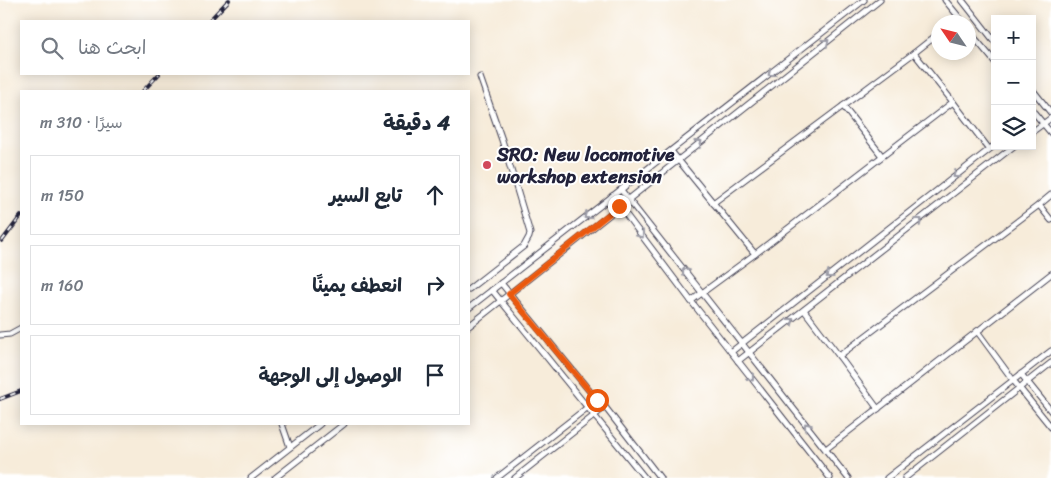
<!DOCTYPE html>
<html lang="ar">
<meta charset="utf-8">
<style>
body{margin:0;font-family:Sriracha,"Playpen Sans Arabic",sans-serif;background:#f6f6f7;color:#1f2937;direction:rtl}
.controls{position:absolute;right:15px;top:15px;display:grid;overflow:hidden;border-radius:0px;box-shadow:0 2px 12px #0003}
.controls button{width:45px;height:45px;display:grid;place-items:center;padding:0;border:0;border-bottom:1px solid #e0e1e3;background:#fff;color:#1f2937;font:25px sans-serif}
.compass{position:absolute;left:931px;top:15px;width:45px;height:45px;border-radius:50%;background:#fff;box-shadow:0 2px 12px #0003;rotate:305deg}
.stop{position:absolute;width:15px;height:15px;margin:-11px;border:4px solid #ea580c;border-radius:50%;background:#fff}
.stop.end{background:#ea580c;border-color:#fff;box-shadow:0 1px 5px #0008}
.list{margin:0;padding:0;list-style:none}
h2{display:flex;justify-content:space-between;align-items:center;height:65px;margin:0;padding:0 20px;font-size:21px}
h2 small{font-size:16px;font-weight:400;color:#747a83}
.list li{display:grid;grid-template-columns:32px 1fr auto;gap:15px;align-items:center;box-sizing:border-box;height:80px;margin:0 10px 10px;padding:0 10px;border:1px solid #e0e1e3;border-radius:0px}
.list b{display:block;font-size:19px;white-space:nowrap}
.list em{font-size:16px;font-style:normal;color:#747a83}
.icon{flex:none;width:28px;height:28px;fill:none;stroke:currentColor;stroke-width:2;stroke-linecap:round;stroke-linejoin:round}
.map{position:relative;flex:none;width:1051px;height:478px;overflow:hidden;direction:ltr}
.search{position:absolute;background:#fff;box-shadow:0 2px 12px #0003;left:20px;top:20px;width:450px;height:55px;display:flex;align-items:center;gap:12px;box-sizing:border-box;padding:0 18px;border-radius:0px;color:#747a83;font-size:19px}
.panel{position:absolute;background:#fff;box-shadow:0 2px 12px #0003;left:20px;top:90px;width:450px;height:335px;border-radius:0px;direction:rtl}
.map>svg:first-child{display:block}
</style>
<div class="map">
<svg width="1051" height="478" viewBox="0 0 1051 478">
<rect width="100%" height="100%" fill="#fff"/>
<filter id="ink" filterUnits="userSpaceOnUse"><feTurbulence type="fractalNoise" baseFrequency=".02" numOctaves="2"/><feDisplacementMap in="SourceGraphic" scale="10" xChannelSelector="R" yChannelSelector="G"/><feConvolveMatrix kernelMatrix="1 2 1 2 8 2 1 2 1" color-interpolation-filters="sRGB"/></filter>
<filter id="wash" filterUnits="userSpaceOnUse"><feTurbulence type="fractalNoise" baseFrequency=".0096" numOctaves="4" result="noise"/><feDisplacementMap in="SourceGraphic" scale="20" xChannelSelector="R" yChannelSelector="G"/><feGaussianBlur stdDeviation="1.12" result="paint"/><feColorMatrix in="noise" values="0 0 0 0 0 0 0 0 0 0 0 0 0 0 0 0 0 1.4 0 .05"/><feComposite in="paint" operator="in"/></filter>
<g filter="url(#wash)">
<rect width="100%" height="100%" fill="#f7ecda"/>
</g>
<g filter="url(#ink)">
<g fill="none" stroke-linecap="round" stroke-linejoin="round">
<g stroke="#424053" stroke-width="7">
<g id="street">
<path d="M945,0L963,22"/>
<path d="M962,0L995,42"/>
<path d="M968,30L995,62"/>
<path d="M938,34L914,53L953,102"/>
<path d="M1032,89L1051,113"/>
<path d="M843,106L882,156"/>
<path d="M1032,110L1051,133"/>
<path d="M1032,132L1051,118"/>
<path d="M671,151L755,254L691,301"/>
<path d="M621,190L848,478"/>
<path d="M612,196L691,301L830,478"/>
<path d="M713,203L914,53"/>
<path d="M1039,205L1051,195"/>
<path d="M755,254L953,102L989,149"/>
<path d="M501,283L597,400L605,407L660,478"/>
<path d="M469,289L524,246L529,237L530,233L502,140L480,77"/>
<path d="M492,290L645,478"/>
<path d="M469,308L864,0"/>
<path d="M804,310L839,356L1039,205L1051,220"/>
<path d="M469,326L880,0"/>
<path d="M977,331L1013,380L1051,427"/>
<path d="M0,335L10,334L21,328"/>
<path d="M731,352L995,145"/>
<path d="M839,356L878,409"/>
<path d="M738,361L1014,146"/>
<path d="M1021,374L1051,411"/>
<path d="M282,424L290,447"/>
<path d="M826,449L1051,274"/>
<path d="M251,478L320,424"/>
<path d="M275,478L344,424"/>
<path d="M497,478L597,400"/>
<path d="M515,478L605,407"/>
<path d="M887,478L1051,351"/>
<path d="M905,478L1051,363"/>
</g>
</g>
<use href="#street" stroke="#fff" stroke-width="5"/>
<g stroke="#22223b" stroke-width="4">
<g id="rail">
<path d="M209,21L229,0"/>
<path d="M143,91L159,74"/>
<path d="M2,241L21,216"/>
<path d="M0,399L21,391"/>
</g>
</g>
<use href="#rail" stroke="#fff" stroke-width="2" stroke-dasharray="5.5" stroke-linecap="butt"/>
</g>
<defs><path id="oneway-chevron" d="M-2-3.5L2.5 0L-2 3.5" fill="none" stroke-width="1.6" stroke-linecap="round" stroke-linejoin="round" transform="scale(1.25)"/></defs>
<g stroke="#9c9ca7">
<use href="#oneway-chevron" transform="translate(826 42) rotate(-38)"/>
<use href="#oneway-chevron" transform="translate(771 73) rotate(142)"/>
<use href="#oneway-chevron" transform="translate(699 143) rotate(-38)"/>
<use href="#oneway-chevron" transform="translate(956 175) rotate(142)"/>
<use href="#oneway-chevron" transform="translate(587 216) rotate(142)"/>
<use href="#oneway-chevron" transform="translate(919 221) rotate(-38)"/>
<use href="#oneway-chevron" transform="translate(641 235) rotate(53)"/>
<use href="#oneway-chevron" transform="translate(685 271) rotate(-128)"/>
<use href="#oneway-chevron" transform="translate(829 275) rotate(142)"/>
<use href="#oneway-chevron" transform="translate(791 321) rotate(-38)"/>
<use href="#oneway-chevron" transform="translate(751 378) rotate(52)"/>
<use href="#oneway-chevron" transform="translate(807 426) rotate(-128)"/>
</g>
</g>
<g fill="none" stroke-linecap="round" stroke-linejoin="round" filter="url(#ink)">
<path stroke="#ea580c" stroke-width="6" d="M597,400L509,294L619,206"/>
</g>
<circle fill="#d1495b" stroke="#fff" stroke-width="2" cx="487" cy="165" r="5"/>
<g text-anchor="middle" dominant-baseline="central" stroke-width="4" stroke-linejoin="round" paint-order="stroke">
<g font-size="19" font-weight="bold" fill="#22223b" stroke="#fff" text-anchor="start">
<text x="497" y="154">SRO: New locomotive<tspan x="497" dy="22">workshop extension</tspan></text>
</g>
</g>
</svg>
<div class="controls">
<button>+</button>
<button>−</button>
<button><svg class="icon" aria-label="layers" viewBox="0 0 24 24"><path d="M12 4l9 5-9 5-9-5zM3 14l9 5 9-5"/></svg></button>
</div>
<svg class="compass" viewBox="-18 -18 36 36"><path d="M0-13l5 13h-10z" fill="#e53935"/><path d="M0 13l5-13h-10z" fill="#747a83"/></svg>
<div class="stop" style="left:597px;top:400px"></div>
<div class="stop end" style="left:619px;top:206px"></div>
<div class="search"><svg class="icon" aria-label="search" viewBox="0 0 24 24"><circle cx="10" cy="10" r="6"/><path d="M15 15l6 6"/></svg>ابحث هنا</div>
<section class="panel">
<h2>4 دقيقة<small>سيرًا · 310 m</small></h2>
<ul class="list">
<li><svg class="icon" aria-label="ahead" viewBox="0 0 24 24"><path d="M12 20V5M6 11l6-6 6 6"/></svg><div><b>تابع السير</b></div><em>150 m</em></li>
<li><svg class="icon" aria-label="right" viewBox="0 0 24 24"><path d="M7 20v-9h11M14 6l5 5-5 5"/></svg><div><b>انعطف يمينًا</b></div><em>160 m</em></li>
<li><svg class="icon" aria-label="arrive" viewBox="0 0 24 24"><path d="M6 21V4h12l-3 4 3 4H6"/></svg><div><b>الوصول إلى الوجهة</b></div></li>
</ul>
</section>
</div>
